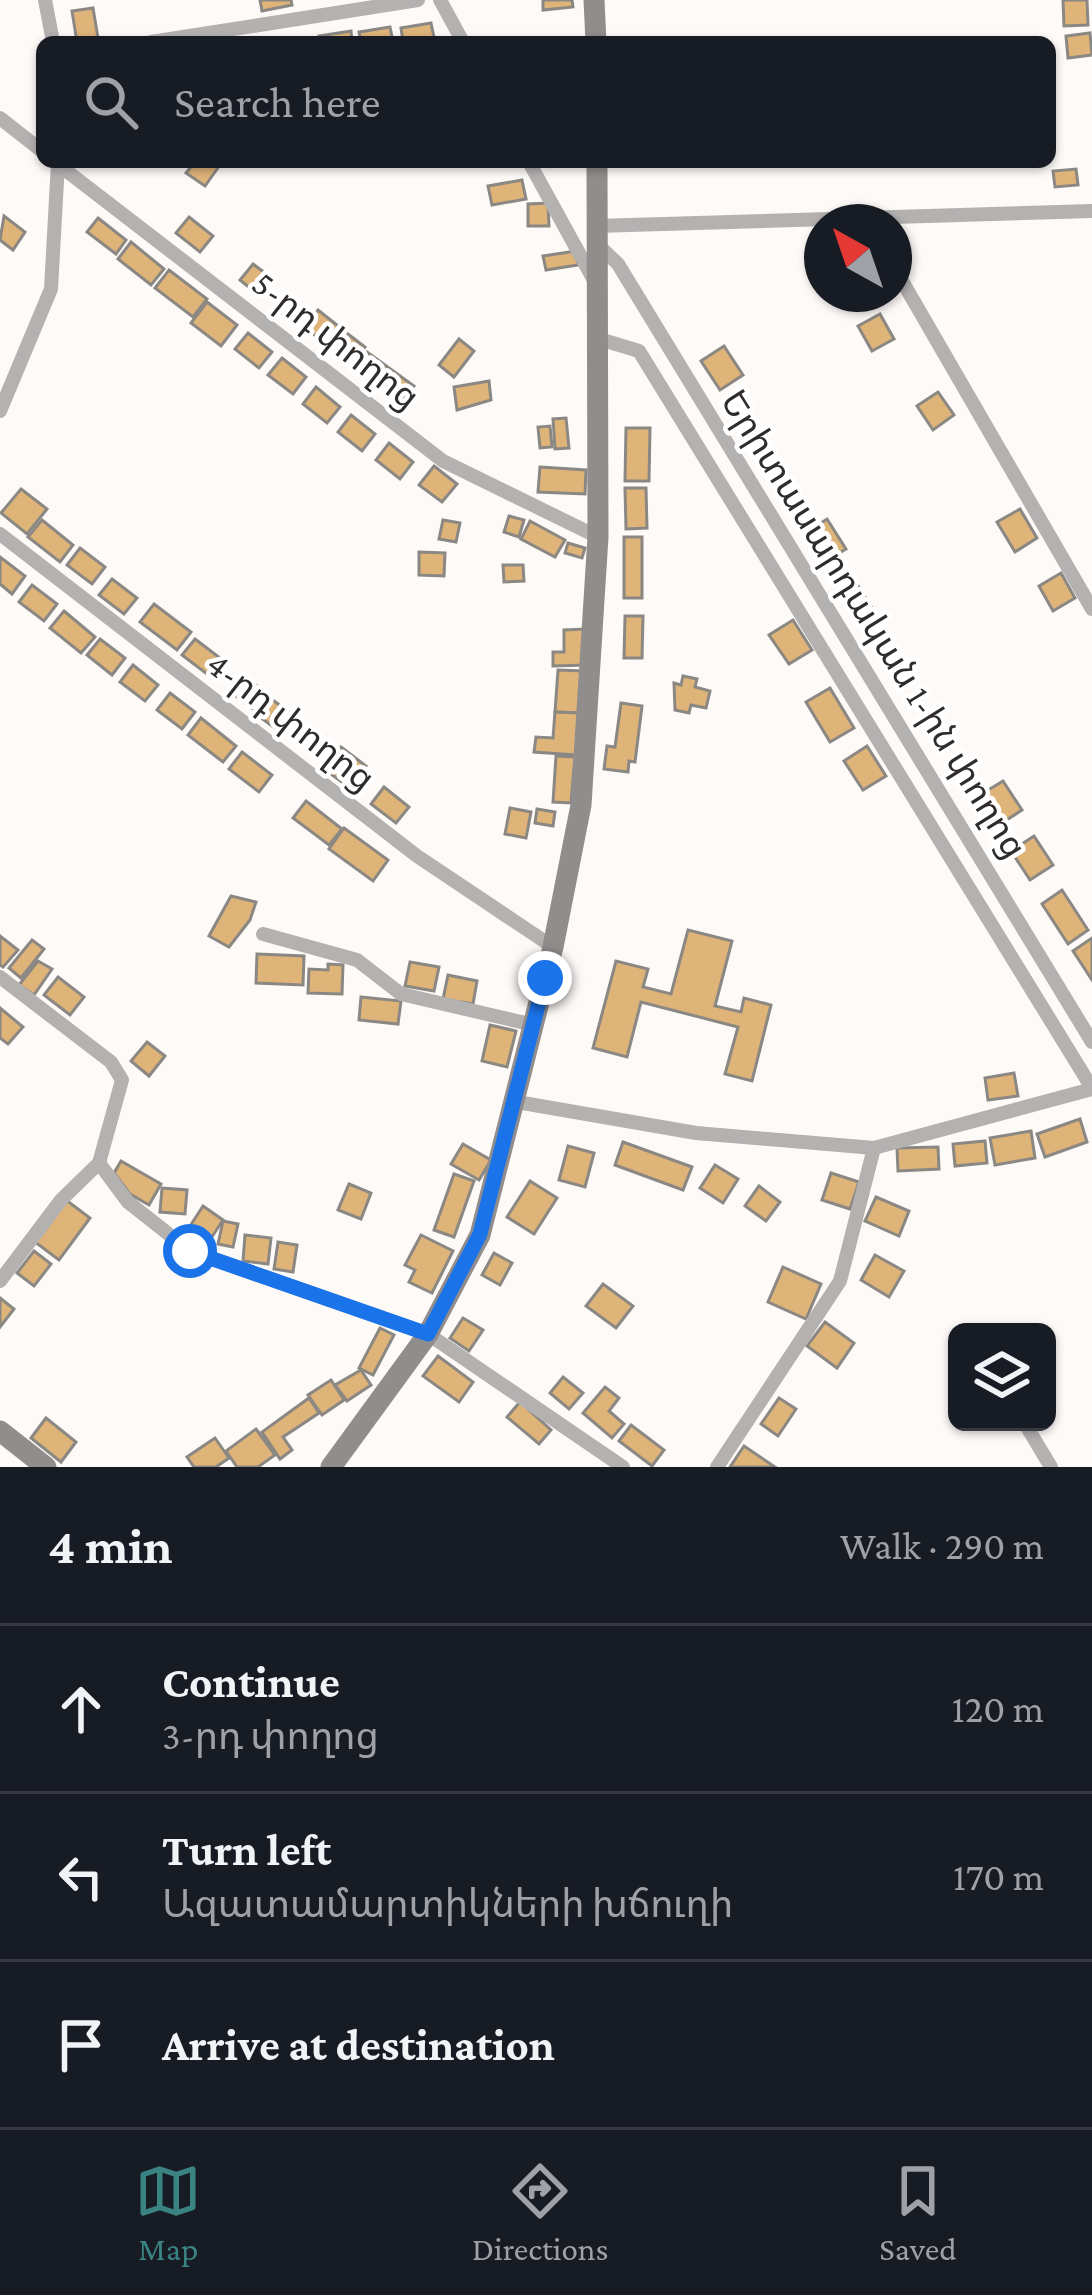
<!DOCTYPE html>
<meta charset="utf-8">
<style>
body{margin:0;font-family:"Crimson Pro","Noto Sans Armenian",serif;background:#20242c;color:#f1f3f6}
.controls{position:absolute;right:36px;bottom:36px;display:grid;overflow:hidden;border-radius:18px;box-shadow:0 3px 9px #0004}
.controls button{width:108px;height:108px;display:grid;place-items:center;padding:0;border:0;border-bottom:3px solid #363941;background:#171b24;color:#f1f3f6;font:60px sans-serif}
.compass{position:absolute;left:804px;top:204px;width:108px;height:108px;border-radius:50%;background:#171b24;box-shadow:0 3px 9px #0004;rotate:320deg}
.stop{position:absolute;width:36px;height:36px;margin:-27px;border:9px solid #1a73e8;border-radius:50%;background:#fff}
.stop.end{background:#1a73e8;border-color:#fff;box-shadow:0 3px 12px #0008}
.list{margin:0;padding:0;list-style:none}
h2{display:flex;justify-content:space-between;align-items:center;height:156px;margin:0;padding:0 48px;font-size:51px}
h2 small{font-size:39px;font-weight:400;color:#9ea1a6}
.list li{display:grid;grid-template-columns:78px 1fr auto;gap:36px;align-items:center;box-sizing:border-box;height:168px;padding:0 48px;border-top:3px solid #363941}
.list b{display:block;font-size:45px;white-space:nowrap}
.list p{margin:0;font-size:39px;white-space:nowrap;color:#9ea1a6}
.list em{font-size:39px;font-style:normal;color:#9ea1a6}
.icon{flex:none;width:66px;height:66px;fill:none;stroke:currentColor;stroke-width:2;stroke-linecap:round;stroke-linejoin:round}
.map{position:relative;flex:none;width:1092px;height:1467px;overflow:hidden}
.search{position:absolute;background:#171b24;box-shadow:0 3px 9px #0004;left:36px;right:36px;top:36px;height:132px;display:flex;align-items:center;gap:30px;box-sizing:border-box;padding:0 42px;border-radius:18px;color:#9ea1a6;font-size:45px}
.sheet{height:660px;background:#171b24}
nav{display:flex;justify-content:space-around;align-items:center;box-sizing:border-box;height:168px;border-top:3px solid #363941;background:#171b24;font-size:33px;color:#9ea1a6}
nav a{display:grid;justify-items:center;gap:6px}
nav .on{color:#3a8382}
.map>svg:first-child{display:block}
</style>
<div class="map">
<svg width="1092" height="1467" viewBox="0 0 1092 1467">
<rect width="100%" height="100%" fill="#fefaf8"/>
<g fill="#dfb479" stroke="#8b8884" stroke-width="3">
<path d="M260,0H291L292,5L262,11Z"/>
<path d="M543,0H572L573,7L543,10Z"/>
<path d="M1063,0H1087L1088,25L1064,26Z"/>
<path d="M93,8L98,38L77,42L72,11Z"/>
<path d="M431,23L435,42H403L401,28Z"/>
<path d="M390,27L393,42H361L359,32Z"/>
<path d="M351,31L352,42H320L319,36Z"/>
<path d="M1090,33L1092,55L1068,58L1066,36Z"/>
<path d="M195,162H222L205,186L186,173Z"/>
<path d="M1076,169L1078,185L1055,187L1053,171Z"/>
<path d="M522,180L526,199L492,205L488,186Z"/>
<path d="M548,203L549,226H528V204Z"/>
<path d="M4,216L25,232L13,250L0,240Z"/>
<path d="M189,217L213,236L200,252L176,233Z"/>
<path d="M98,218L126,240L116,254L87,232Z"/>
<path d="M131,242L164,269L151,285L118,259Z"/>
<path d="M576,251L578,265L546,270L543,256Z"/>
<path d="M253,264L269,276L256,293L240,280Z"/>
<path d="M169,270L207,299L193,317L155,288Z"/>
<path d="M207,302L237,325L221,346L191,323Z"/>
<path d="M289,305L303,316L295,325L282,314Z"/>
<path d="M318,310L342,329L329,346L304,327Z"/>
<path d="M880,314L894,339L872,351L858,326Z"/>
<path d="M344,331L365,347L351,364L331,348Z"/>
<path d="M248,333L272,352L259,368L235,349Z"/>
<path d="M459,339L474,351L454,377L439,365Z"/>
<path d="M724,346L743,375L720,390L701,361Z"/>
<path d="M367,352L414,386L400,403L354,368Z"/>
<path d="M282,358L306,377L293,394L268,375Z"/>
<path d="M489,381L491,400L457,410L454,387Z"/>
<path d="M316,387L340,407L327,423L303,404Z"/>
<path d="M938,392L954,415L933,430L917,406Z"/>
<path d="M351,415L375,434L362,451L338,432Z"/>
<path d="M566,418L569,448L555,449L553,419Z"/>
<path d="M550,426L552,447L540,448L538,427Z"/>
<path d="M626,428H650L649,481H625Z"/>
<path d="M389,443L413,462L400,479L376,460Z"/>
<path d="M434,466L457,484L442,502L419,485Z"/>
<path d="M540,467L586,470L585,494L538,492Z"/>
<path d="M625,488H646L647,528L626,529Z"/>
<path d="M21,489L47,509L27,534L1,513Z"/>
<path d="M1020,509L1037,538L1015,552L997,522Z"/>
<path d="M509,516L524,520L519,537L504,532Z"/>
<path d="M827,519L846,549L823,563L804,534Z"/>
<path d="M42,520L73,545L60,562L28,537Z"/>
<path d="M443,520L460,523L456,542L439,539Z"/>
<path d="M530,521L565,540L555,557L521,539Z"/>
<rect x="624" y="537" width="18" height="61"/>
<path d="M568,543L585,548L582,558L565,553Z"/>
<path d="M80,548L105,567L92,584L67,565Z"/>
<path d="M419,552L445,553L444,576L419,575Z"/>
<path d="M0,557L25,576L12,594L0,584Z"/>
<path d="M503,565H523L524,581L504,582Z"/>
<path d="M1061,573L1075,598L1053,611L1039,586Z"/>
<path d="M112,579L137,598L124,614L99,595Z"/>
<path d="M857,584L871,606L857,615L843,593Z"/>
<path d="M32,585L57,604L44,621L19,602Z"/>
<path d="M154,604L191,632L177,650L140,622Z"/>
<path d="M64,611L95,637L81,653L50,628Z"/>
<path d="M625,616H643L642,658H624Z"/>
<path d="M793,620L812,650L789,664L769,635Z"/>
<path d="M585,629L586,665L553,666V652H564V630Z"/>
<path d="M100,639L125,658L112,675L87,655Z"/>
<path d="M195,639L220,658L207,674L182,655Z"/>
<path d="M133,665L158,685L145,701L120,682Z"/>
<path d="M558,670L583,671L580,713L555,712Z"/>
<path d="M241,674L267,693L254,710L229,691Z"/>
<path d="M683,676L697,679L695,687L710,691L706,708L691,705L689,713L675,710L674,683L681,685Z"/>
<path d="M830,688L854,728L830,742L806,702Z"/>
<path d="M170,693L195,712L182,729L157,710Z"/>
<path d="M270,698L296,717L283,734L257,715Z"/>
<path d="M621,703L642,706L635,762L629,761L628,772L604,769L607,746L615,747Z"/>
<path d="M555,712L580,713L577,755L534,752L536,737L553,738Z"/>
<path d="M201,718L236,746L223,762L188,735Z"/>
<path d="M867,746L886,776L863,790L844,761Z"/>
<path d="M341,747L366,766L350,788L324,769Z"/>
<path d="M242,752L272,775L259,792L229,769Z"/>
<path d="M556,756L575,757L571,803L553,802Z"/>
<path d="M1003,781L1022,810L999,825L980,795Z"/>
<path d="M384,787L409,807L396,823L371,804Z"/>
<path d="M306,801L342,829L329,845L293,818Z"/>
<path d="M510,808L531,812L526,838L505,834Z"/>
<path d="M537,809L555,812L553,826L535,823Z"/>
<path d="M344,828L388,860L373,881L329,849Z"/>
<path d="M1034,836L1053,865L1030,880L1011,851Z"/>
<path d="M1062,890L1088,930L1068,944L1042,904Z"/>
<path d="M231,896L256,902L250,920L229,947L209,936Z"/>
<path d="M688,930L732,941L715,1006L741,1012L744,998L771,1005L752,1081L725,1074L738,1027L641,1002L627,1057L593,1048L616,961L648,969L643,987L671,994Z"/>
<path d="M0,936L18,950L3,967L0,965Z"/>
<path d="M1092,938V980L1073,951Z"/>
<path d="M32,940L44,949L21,978L9,968Z"/>
<path d="M257,954L304,956L303,985L256,983Z"/>
<path d="M38,961L52,969L34,995L19,985Z"/>
<path d="M410,962L439,967L434,991L405,986Z"/>
<path d="M328,964L343,965L342,994L308,993L309,969L328,970Z"/>
<path d="M448,975L477,981L473,1004L443,999Z"/>
<path d="M58,977L84,997L70,1015L44,995Z"/>
<path d="M361,997L401,1001L398,1024L359,1020Z"/>
<path d="M0,1008L23,1027L8,1044L0,1038Z"/>
<path d="M490,1025L516,1031L507,1067L482,1061Z"/>
<path d="M147,1042L165,1056L149,1076L131,1061Z"/>
<path d="M1014,1073L1018,1096L988,1100L985,1078Z"/>
<path d="M1080,1119L1087,1142L1045,1157L1037,1134Z"/>
<path d="M1031,1131L1035,1158L995,1165L990,1138Z"/>
<path d="M985,1141L987,1163L955,1166L953,1144Z"/>
<path d="M623,1142L692,1167L683,1190L615,1165Z"/>
<path d="M463,1144L491,1160L479,1180L451,1164Z"/>
<path d="M568,1146L594,1153L585,1187L559,1180Z"/>
<path d="M938,1147L939,1169L898,1171L897,1148Z"/>
<path d="M121,1161L161,1184L149,1205L130,1194L114,1173Z"/>
<path d="M715,1165L738,1179L723,1203L700,1188Z"/>
<path d="M831,1173L859,1182L850,1209L822,1200Z"/>
<path d="M454,1174L474,1181L454,1237L434,1230Z"/>
<path d="M530,1181L557,1198L534,1234L507,1217Z"/>
<path d="M349,1184L371,1193L361,1219L338,1210Z"/>
<path d="M759,1186L780,1202L766,1221L745,1206Z"/>
<path d="M162,1188L187,1190L185,1214L160,1212Z"/>
<path d="M876,1197L909,1211L899,1236L865,1221Z"/>
<path d="M66,1200L90,1218L59,1260L35,1242Z"/>
<path d="M203,1206L223,1220L210,1240L190,1226Z"/>
<path d="M223,1221L238,1224L233,1247L218,1244Z"/>
<path d="M245,1235L271,1238L268,1264L243,1261Z"/>
<path d="M421,1235L453,1251L432,1293L409,1282L415,1270L405,1265Z"/>
<path d="M278,1242L297,1245L293,1272L274,1269Z"/>
<path d="M34,1251L51,1264L34,1286L17,1273Z"/>
<path d="M494,1253L512,1263L500,1285L482,1275Z"/>
<path d="M875,1255L904,1271L889,1297L861,1280Z"/>
<path d="M783,1267L821,1284L806,1319L768,1302Z"/>
<path d="M603,1284L633,1306L616,1328L586,1306Z"/>
<path d="M0,1298L14,1309L0,1327Z"/>
<path d="M463,1318L483,1330L469,1351L450,1338Z"/>
<path d="M825,1322L854,1343L837,1368L807,1346Z"/>
<path d="M380,1328L394,1335L373,1375L359,1368Z"/>
<path d="M438,1356L473,1382L459,1402L423,1376Z"/>
<path d="M361,1370L371,1385L347,1401L335,1385Z"/>
<path d="M563,1377L583,1393L569,1409L550,1393Z"/>
<path d="M331,1380L344,1400L322,1415L308,1395Z"/>
<path d="M605,1387L619,1398L609,1411L624,1424L612,1438L583,1413Z"/>
<path d="M309,1398L319,1413L283,1437L292,1450L280,1459L262,1432Z"/>
<path d="M779,1398L796,1409L778,1436L761,1424Z"/>
<path d="M520,1402L551,1430L539,1444L507,1417Z"/>
<path d="M46,1418L76,1442L61,1462L31,1438Z"/>
<path d="M631,1425L664,1450L652,1466L619,1441Z"/>
<path d="M256,1429L275,1455L258,1467H237L226,1451Z"/>
<path d="M215,1438L229,1458L216,1467H194L187,1457Z"/>
<path d="M744,1446L775,1467H730Z"/>
</g>
<g fill="none" stroke-linecap="round" stroke-linejoin="round">
<g stroke="#b4b1b1" stroke-width="14">
<path d="M45,0L53,42"/>
<path d="M440,0L463,42"/>
<path d="M151,42L418,0"/>
<path d="M0,118L42,151"/>
<path d="M55,162L443,461L598,537"/>
<path d="M529,162L596,284"/>
<path d="M596,226L1092,211"/>
<path d="M596,243L618,264L1092,1042"/>
<path d="M894,267L1092,609"/>
<path d="M596,338L639,351L1092,1088"/>
<path d="M0,411L51,289L58,163"/>
<path d="M0,534L417,856L553,947"/>
<path d="M263,934L357,960L401,994L534,1025"/>
<path d="M0,977L111,1062L122,1080L99,1163L61,1200L0,1281"/>
<path d="M517,1102L696,1133L874,1148L1092,1089"/>
<path d="M99,1163L128,1202L190,1251L428,1334L623,1467"/>
<path d="M1024,1422L1051,1467"/>
<path d="M717,1467L840,1281L874,1148"/>
</g>
<g stroke="#918d8d" stroke-width="21">
<path d="M594,0L596,42"/>
<path d="M0,1431L46,1467"/>
<path d="M331,1467L428,1334L480,1235L553,947L581,805L598,537L597,162"/>
</g>
</g>
<g fill="none" stroke-linecap="round" stroke-linejoin="round">
<path stroke="#1a73e8" stroke-width="15" d="M190,1251L428,1334L480,1234L545,978"/>
</g>
<g text-anchor="middle" dominant-baseline="central" stroke-width="9" stroke-linejoin="round" paint-order="stroke">
<g font-size="36" fill="#2f2c2b" stroke="#fff">
<text transform="translate(336 340) rotate(38)">5-րդ փողոց</text>
<text transform="translate(874 624) rotate(58)">Երիտասարդական 1-ին փողոց</text>
<text transform="translate(291 721) rotate(38)">4-րդ փողոց</text>
</g>
</g>
</svg>
<div class="controls">
<button><svg class="icon" aria-label="layers" viewBox="0 0 24 24"><path d="M12 4l9 5-9 5-9-5zM3 14l9 5 9-5"/></svg></button>
</div>
<svg class="compass" viewBox="-18 -18 36 36"><path d="M0-13l5 13h-10z" fill="#e53935"/><path d="M0 13l5-13h-10z" fill="#9ea1a6"/></svg>
<div class="stop" style="left:190px;top:1251px"></div>
<div class="stop end" style="left:545px;top:978px"></div>
<div class="search"><svg class="icon" aria-label="search" viewBox="0 0 24 24"><circle cx="10" cy="10" r="6"/><path d="M15 15l6 6"/></svg>Search here</div>
</div>
<section class="sheet">
<h2>4 min<small>Walk · 290 m</small></h2>
<ul class="list">
<li><svg class="icon" aria-label="ahead" viewBox="0 0 24 24"><path d="M12 20V5M6 11l6-6 6 6"/></svg><div><b>Continue</b><p>3-րդ փողոց</p></div><em>120 m</em></li>
<li><svg class="icon" aria-label="left" viewBox="0 0 24 24"><path d="M17 20v-9H6M10 6l-5 5 5 5"/></svg><div><b>Turn left</b><p>Ազատամարտիկների խճուղի</p></div><em>170 m</em></li>
<li><svg class="icon" aria-label="arrive" viewBox="0 0 24 24"><path d="M6 21V4h12l-3 4 3 4H6"/></svg><div><b>Arrive at destination</b></div></li>
</ul>
</section>
<nav>
<a class="on"><svg class="icon" aria-label="map" viewBox="0 0 24 24"><path d="M3 6l6-2 6 2 6-2v14l-6 2-6-2-6 2zM9 4v14M15 6v14"/></svg>Map</a>
<a><svg class="icon" aria-label="directions" viewBox="0 0 24 24"><path d="M12 3l9 9-9 9-9-9zM9 14v-3h6M13 9l2 2-2 2"/></svg>Directions</a>
<a><svg class="icon" aria-label="saved" viewBox="0 0 24 24"><path d="M7 4h10v16l-5-4-5 4z"/></svg>Saved</a>
</nav>
